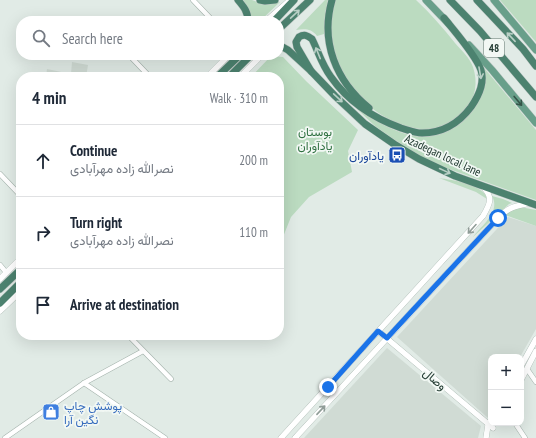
<!DOCTYPE html>
<meta charset="utf-8">
<style>
body{margin:0;font-family:"PT Sans Narrow",Vazirmatn,sans-serif;background:#f6f6f7;color:#1f2937}
.controls{position:absolute;right:12px;bottom:12px;display:grid;overflow:hidden;border-radius:8px;box-shadow:0 4px 16px #0002}
.controls button{width:36px;height:36px;display:grid;place-items:center;padding:0;border:0;border-bottom:1px solid #e0e1e3;background:#fff;color:#1f2937;font:20px sans-serif}
.stop{position:absolute;width:12px;height:12px;margin:-9px;border:3px solid #1a73e8;border-radius:50%;background:#fff}
.stop.end{background:#1a73e8;border-color:#fff;box-shadow:0 1px 4px #0008}
.list{margin:0;padding:0;list-style:none}
h2{display:flex;justify-content:space-between;align-items:center;height:52px;margin:0;padding:0 16px;font-size:17px}
h2 small{font-size:13px;font-weight:400;color:#747a83}
.list li{display:grid;grid-template-columns:26px 1fr auto;gap:12px;align-items:center;box-sizing:border-box;height:72px;padding:0 16px;border-top:1px solid #e0e1e3}
.list b{display:block;font-size:15px;white-space:nowrap}
.list p{margin:0;font-size:13px;white-space:nowrap;color:#747a83}
.list em{font-size:13px;font-style:normal;color:#747a83}
.icon{flex:none;width:22px;height:22px;fill:none;stroke:currentColor;stroke-width:2;stroke-linecap:round;stroke-linejoin:round}
.map{position:relative;flex:none;width:536px;height:438px;overflow:hidden}
.search{position:absolute;background:#fff;box-shadow:0 4px 16px #0002;left:16px;top:16px;width:268px;height:44px;display:flex;align-items:center;gap:10px;box-sizing:border-box;padding:0 14px;border-radius:16px;color:#747a83;font-size:15px}
.panel{position:absolute;background:#fff;box-shadow:0 4px 16px #0002;left:16px;top:72px;width:268px;height:268px;border-radius:16px}
.map>svg:first-child{display:block}
</style>
<div class="map">
<svg width="536" height="438" viewBox="0 0 536 438">
<rect width="100%" height="100%" fill="#e1ebe6"/>
<g fill="#d0dbd4">
<path d="M72,62L88,65L86,77H46L47,69L71,74Z"/>
<path d="M508,217L536,226V329L520,357H491V412L488,418L397,337Z"/>
<path d="M387,348L481,426L478,438H304Z"/>
</g>
<g fill="#bbdbc0">
<path d="M243,0H252L262,4H268L280,2L260,21H251L250,12Z"/>
<path d="M325,0H328L325,14L324,34L317,36C311,28 304,29 296,30Z"/>
<path d="M335,0H416C430,13 443,28 455,43C461,50 470,58 473,67C478,82 476,98 465,110C461,114 456,118 451,122C423,141 379,119 359,96C350,85 342,73 336,60C335,56 334,52 334,48C333,42 330,36 330,30C330,20 333,10 335,0Z"/>
<path d="M500,0H536V42Z"/>
<path d="M271,56L283,57L306,81L358,130L348,151L352,172L309,197L291,217L281,242L279,245V77H251Z"/>
<path d="M485,69L536,130V200L438,165L422,157L392,138L375,126L343,96C361,109 379,125 400,132C425,142 455,135 471,112C474,108 476,101 478,95C483,85 485,81 485,69Z"/>
<path d="M439,178C452,180 484,184 487,199L476,192Z"/>
<path d="M492,196L503,199L512,203L509,204L473,237C481,226 501,212 492,196Z"/>
<path d="M520,207L536,210V226L505,215L508,212Z"/>
</g>
<g fill="none" stroke-linecap="round" stroke-linejoin="round">
<g stroke="#a4b3ac" stroke-width="5.5">
<g id="minor">
<path d="M193,0L213,21"/>
<path d="M95,21H96"/>
<path d="M129,55L150,77"/>
<path d="M0,174L21,196"/>
<path d="M0,265L5,271"/>
<path d="M128,335L171,379"/>
<path d="M527,369L536,382"/>
<path d="M84,383L165,438"/>
<path d="M515,423L525,438"/>
<path d="M5,438L84,383L143,351"/>
</g>
</g>
<g stroke="#a4b3ac" stroke-width="6">
<g id="tertiary">
<path d="M266,21L289,1"/>
<path d="M207,77L229,55"/>
<path d="M240,77L262,55"/>
<path d="M0,279L21,258"/>
<path d="M0,311L21,291"/>
<path d="M378,331L493,428"/>
<path d="M521,366L536,339"/>
<path d="M521,380L536,351"/>
<path d="M281,438L483,216C490,204 494,197 482,186"/>
<path d="M295,438L498,218C509,207 515,206 530,203"/>
<path d="M486,438L488,425L491,420"/>
</g>
</g>
<g stroke="#c1c8c6" stroke-width="8">
<g id="primary">
<path d="M426,0L448,23"/>
<path d="M494,0L536,50"/>
<path d="M469,45L492,70L536,123"/>
</g>
</g>
<g stroke="#c1c8c6" stroke-width="8">
<g id="trunk">
<path d="M238,0C244,7 248,12 248,21"/>
<path d="M260,0L265,1L275,0"/>
<path d="M332,0C320,42 336,81 369,108"/>
<path d="M450,0L480,31L536,97"/>
<path d="M477,0L523,49L536,66"/>
<path d="M274,21L294,0"/>
<path d="M279,29L310,0"/>
<path d="M279,45L288,50L311,71L335,96L365,124L394,144L419,159L455,176L536,205"/>
<path d="M311,71L297,47L296,42L299,37C304,34 307,35 312,39C318,51 322,65 331,77C348,101 373,118 401,128C408,130 414,133 422,133C442,133 459,123 471,107C478,97 485,83 481,70C475,54 455,32 444,18"/>
<path d="M217,77L240,55"/>
<path d="M229,77L251,55"/>
<path d="M0,289L21,269"/>
<path d="M0,303L21,282"/>
</g>
</g>
<use href="#minor" stroke="#fff" stroke-width="4.5"/>
<use href="#tertiary" stroke="#fff" stroke-width="5.5"/>
<use href="#primary" stroke="#689f8a" stroke-width="7"/>
<use href="#trunk" stroke="#4c826f" stroke-width="7"/>
</g>
<defs><path id="oneway-shaft" d="M-6 0H5M1.5-3L5.5 0L1.5 3" fill="none" stroke-width="1.6" stroke-linecap="round" stroke-linejoin="round"/></defs>
<g stroke="#b8cfc5">
<use href="#oneway-shaft" transform="translate(295 14) rotate(-43)"/>
<use href="#oneway-shaft" transform="translate(511 37) rotate(-133)"/>
<use href="#oneway-shaft" transform="translate(318 53) rotate(-112)"/>
<use href="#oneway-shaft" transform="translate(480 73) rotate(80)"/>
<use href="#oneway-shaft" transform="translate(338 98) rotate(43)"/>
<use href="#oneway-shaft" transform="translate(445 171) rotate(25)"/>
</g>
<use stroke="#345448" href="#oneway-shaft" transform="translate(518 101) rotate(50)"/>
<g stroke="#909d98">
<use href="#oneway-shaft" transform="translate(472 229) rotate(132)"/>
<use href="#oneway-shaft" transform="translate(321 410) rotate(-47)"/>
</g>
<g fill="none" stroke-linecap="round" stroke-linejoin="round">
<path stroke="#1a73e8" stroke-width="5" d="M328,387L378,331L387,338L498,218"/>
</g>
<defs>
<g id="bus-square" transform="scale(0.9)"><rect x="-9" y="-9" width="18" height="18" rx="4" fill="#1a4fb4" stroke="#f2f8f4"/><path d="M-5-6H5V4H4V6H2V4H-2V6H-4V4H-5ZM-3.5-4V0h7V-4ZM-3.5 1.2v1.5H-2V1.2ZM2 1.2v1.5H3.5V1.2Z" fill="#fff"/></g>
<g id="shop-square" transform="scale(0.9)"><rect x="-9" y="-9" width="18" height="18" rx="4" fill="#3f7fe0" stroke="#f2f8f4"/><path d="M-5-2.5h2.3a2.7 3.5 0 0 1 5.4 0H5L5.5 6h-11ZM-1.5-2.5h3a1.5 2.3 0 0 0-3 0Z" fill="#fff"/></g>
</defs>
<g fill-rule="evenodd">
<use href="#bus-square" x="397" y="155"/>
<use href="#shop-square" x="51" y="412"/>
</g>
<g text-anchor="middle" dominant-baseline="central" stroke-width="3.5" stroke-linejoin="round" paint-order="stroke">
<rect fill="#f2f8f4" stroke="#60746c" stroke-width="1" x="484" y="39" width="20" height="18" rx="3"/>
<g font-size="11" font-weight="bold" fill="#223b32">
<text x="494" y="48">48</text>
</g>
<g font-size="12" fill="#2e7040" stroke="#f2f8f4">
<text x="315" y="131">بوستان<tspan x="315" dy="14">یادآوران</tspan></text>
</g>
<g font-size="12" fill="#164399" stroke="#f2f8f4" text-anchor="end">
<text x="384" y="155">یادآوران</text>
</g>
<g font-size="12" fill="#223b32" stroke="#f2f8f4">
<text transform="translate(443 155) rotate(25)">Azadegan local lane</text>
<text transform="translate(435 379) rotate(41)">وصال</text>
</g>
<g font-size="12" fill="#366cbe" stroke="#f2f8f4" text-anchor="start">
<text x="64" y="405">پوشش چاپ<tspan x="64" dy="14">نگین آرا</tspan></text>
</g>
</g>
</svg>
<div class="controls">
<button>+</button>
<button>−</button>
</div>
<div class="stop" style="left:498px;top:218px"></div>
<div class="stop end" style="left:328px;top:387px"></div>
<div class="search"><svg class="icon" aria-label="search" viewBox="0 0 24 24"><circle cx="10" cy="10" r="6"/><path d="M15 15l6 6"/></svg>Search here</div>
<section class="panel">
<h2>4 min<small>Walk · 310 m</small></h2>
<ul class="list">
<li><svg class="icon" aria-label="ahead" viewBox="0 0 24 24"><path d="M12 20V5M6 11l6-6 6 6"/></svg><div><b>Continue</b><p>نصرالله زاده مهرآبادی</p></div><em>200 m</em></li>
<li><svg class="icon" aria-label="right" viewBox="0 0 24 24"><path d="M7 20v-9h11M14 6l5 5-5 5"/></svg><div><b>Turn right</b><p>نصرالله زاده مهرآبادی</p></div><em>110 m</em></li>
<li><svg class="icon" aria-label="arrive" viewBox="0 0 24 24"><path d="M6 21V4h12l-3 4 3 4H6"/></svg><div><b>Arrive at destination</b></div></li>
</ul>
</section>
</div>
